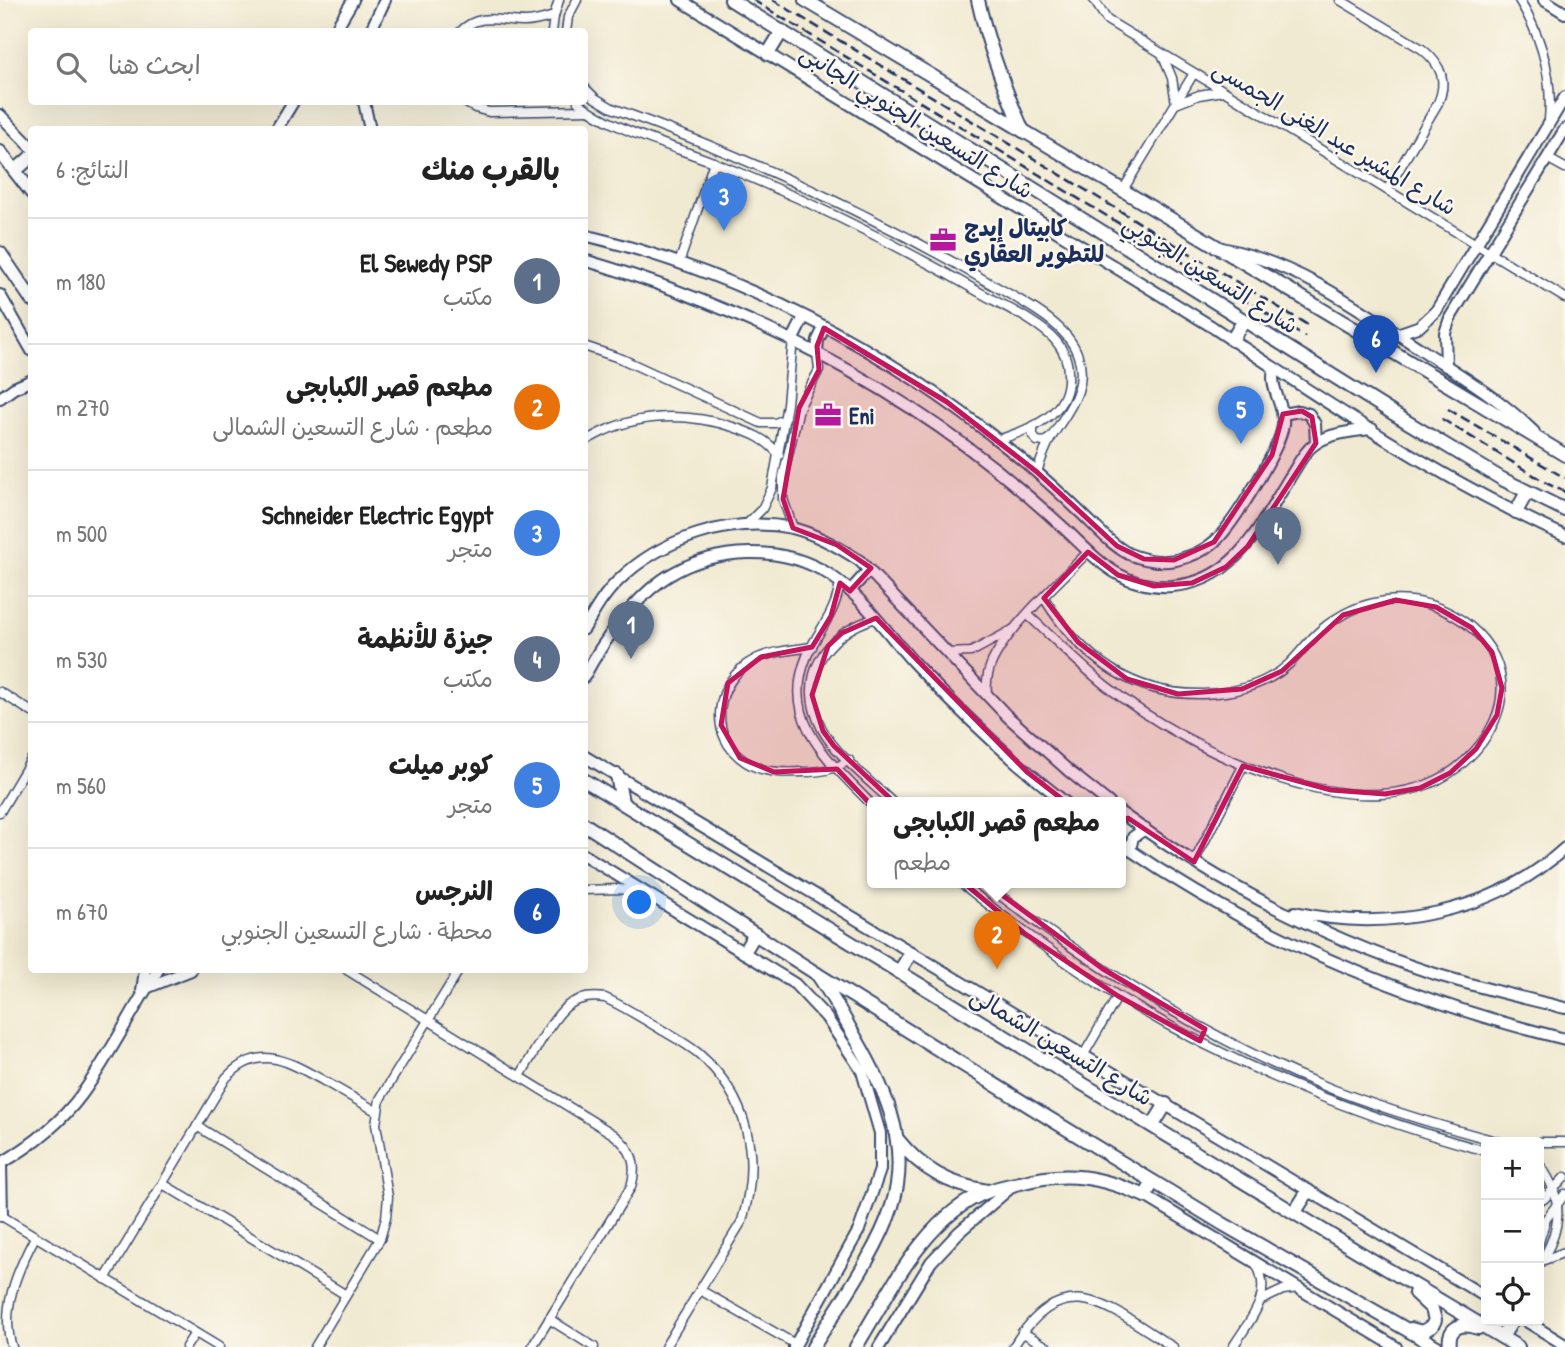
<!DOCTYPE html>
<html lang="ar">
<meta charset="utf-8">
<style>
body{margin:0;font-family:"Patrick Hand","Playpen Sans Arabic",sans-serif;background:#f2f2f2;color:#222;direction:rtl}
.controls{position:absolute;right:21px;bottom:21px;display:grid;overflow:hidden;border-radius:7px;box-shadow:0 7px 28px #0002}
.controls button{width:63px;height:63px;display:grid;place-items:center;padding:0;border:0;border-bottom:2px solid #e0e0e0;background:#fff;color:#222;font:35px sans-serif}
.you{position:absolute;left:640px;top:903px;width:24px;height:24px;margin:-18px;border:5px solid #fff;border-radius:50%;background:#1a73e8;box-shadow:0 0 0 10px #1a73e833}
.badge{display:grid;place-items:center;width:46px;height:46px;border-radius:50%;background:#7c3aed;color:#fff;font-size:23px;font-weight:700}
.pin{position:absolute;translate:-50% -58px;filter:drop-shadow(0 2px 4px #0008)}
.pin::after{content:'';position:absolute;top:37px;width:24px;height:21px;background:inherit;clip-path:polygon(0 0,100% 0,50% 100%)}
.popup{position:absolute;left:867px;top:797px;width:259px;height:91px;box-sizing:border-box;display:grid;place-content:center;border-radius:7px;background:#fff;filter:drop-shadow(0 2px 5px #0005);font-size:23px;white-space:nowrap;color:#767676}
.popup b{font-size:26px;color:#222}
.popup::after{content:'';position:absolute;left:50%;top:100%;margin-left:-14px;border:14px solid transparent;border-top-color:#fff}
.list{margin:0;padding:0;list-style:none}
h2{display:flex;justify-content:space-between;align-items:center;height:91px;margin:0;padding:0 28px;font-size:30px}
h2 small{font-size:23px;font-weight:400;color:#767676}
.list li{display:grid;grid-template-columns:46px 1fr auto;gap:21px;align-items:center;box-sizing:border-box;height:126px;padding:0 28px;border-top:2px solid #e0e0e0}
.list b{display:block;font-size:26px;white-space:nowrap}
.list p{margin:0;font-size:23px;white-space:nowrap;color:#767676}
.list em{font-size:23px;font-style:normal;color:#767676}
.icon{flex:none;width:38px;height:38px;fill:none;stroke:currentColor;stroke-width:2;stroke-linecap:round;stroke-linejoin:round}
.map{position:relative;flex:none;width:1565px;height:1347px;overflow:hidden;direction:ltr}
.search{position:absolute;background:#fff;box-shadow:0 7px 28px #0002;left:28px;top:28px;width:560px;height:77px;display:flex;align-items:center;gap:18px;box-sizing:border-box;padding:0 24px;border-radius:7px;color:#767676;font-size:26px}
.panel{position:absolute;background:#fff;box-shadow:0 7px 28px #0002;left:28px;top:126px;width:560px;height:847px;border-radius:7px;direction:rtl}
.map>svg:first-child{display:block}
</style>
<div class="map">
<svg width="1565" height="1347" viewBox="0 0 1565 1347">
<rect width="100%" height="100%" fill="#fbf7ec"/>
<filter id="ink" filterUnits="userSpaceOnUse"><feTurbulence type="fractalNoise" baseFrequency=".0143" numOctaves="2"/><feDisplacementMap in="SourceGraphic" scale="14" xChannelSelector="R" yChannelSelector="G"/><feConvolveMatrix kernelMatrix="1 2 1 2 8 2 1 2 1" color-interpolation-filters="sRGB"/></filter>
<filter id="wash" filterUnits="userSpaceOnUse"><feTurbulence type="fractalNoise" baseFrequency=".00686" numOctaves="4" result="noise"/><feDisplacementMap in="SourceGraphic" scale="28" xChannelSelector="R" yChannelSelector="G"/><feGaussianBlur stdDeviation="1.57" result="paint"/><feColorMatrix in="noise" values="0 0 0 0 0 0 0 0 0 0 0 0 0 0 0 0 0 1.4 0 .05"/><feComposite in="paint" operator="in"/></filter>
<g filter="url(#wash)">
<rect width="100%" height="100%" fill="#f1ead2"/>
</g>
<g filter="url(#ink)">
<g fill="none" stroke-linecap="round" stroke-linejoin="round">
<g stroke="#3b4b6f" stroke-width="11">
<g id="minor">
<path d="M1094,0L1107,20L1565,298"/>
<path d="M1340,0L1422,49C1441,64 1448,81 1438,103L1387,190"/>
<path d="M1519,0C1542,37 1553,76 1549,120"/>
<path d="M460,32C480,11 501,22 525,22C535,22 544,19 554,16"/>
<path d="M552,32L554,16L559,0"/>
<path d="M566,32L568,17L577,0"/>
<path d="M1162,54L1172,78L1176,104L1199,95L1223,91"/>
<path d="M584,87L595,98L612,108C742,155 866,211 986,281C1015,298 1068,322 1078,356C1089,389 1067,411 1051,438C1045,448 1041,460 1037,472"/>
<path d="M464,102L475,108L489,112L588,110"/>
<path d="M578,102C614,131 670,145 713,162C806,199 893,242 979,292C1001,305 1038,321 1055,340C1063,349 1068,361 1068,373C1071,415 1031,429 998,440"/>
<path d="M1547,158L1565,168"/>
<path d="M1123,190L1194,73"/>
<path d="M679,263L714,162"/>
<path d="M584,346L622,359L761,423H775L785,419"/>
<path d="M1033,427V436L1037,441L1044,442L1050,438"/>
<path d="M584,442C629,413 683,411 733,427C751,433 767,439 779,455"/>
<path d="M746,525L762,509L772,488L787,404L793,339"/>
<path d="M793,528L783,499V477L799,408L819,370L817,352"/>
<path d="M840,583C835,616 819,628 807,656C779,722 832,763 873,806"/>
<path d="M1028,615C1053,638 1078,663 1105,685C1186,749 1373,846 1465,761C1489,739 1507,708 1500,674C1495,649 1477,629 1455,616C1411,590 1359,597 1321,630C1302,646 1294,665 1271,677C1250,689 1227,693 1204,694C1132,696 1081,658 1044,598"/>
<path d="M876,618C825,633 795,678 822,729C835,754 872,783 893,803"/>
<path d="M812,647C793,650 771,651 754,660C715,680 706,737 746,762C763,773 784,773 803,772C821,772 834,770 849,760"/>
<path d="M947,653L971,652L1014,629"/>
<path d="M0,692L32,712"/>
<path d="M987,694C986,683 987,673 992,662C1008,627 1060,581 1088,552"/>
<path d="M0,812L32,758"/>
<path d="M1194,862L1243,766"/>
<path d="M961,883C1011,923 1062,961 1116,995C1231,1065 1357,1116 1486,1151"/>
<path d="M984,883C1091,966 1206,1039 1332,1089C1387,1110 1443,1127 1500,1142"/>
<path d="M584,890L619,889L641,892"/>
<path d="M347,970L613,1134C632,1148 638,1164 631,1187L532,1347"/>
<path d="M1083,1056L1118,996"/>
<path d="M520,1076C532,1057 551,1019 567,1006C579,997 592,996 605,998C623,1006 640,1017 657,1027C670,1035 686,1043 698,1053C749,1097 761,1158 742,1221L665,1347"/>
<path d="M197,1126L380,1239"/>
<path d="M1539,1142H1565"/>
<path d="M1539,1164C1565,1198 1562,1230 1539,1265"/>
<path d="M163,1184L346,1295"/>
<path d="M1539,1187L1544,1199L1565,1177"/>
<path d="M0,1215L219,1347"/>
<path d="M1539,1242L1546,1219L1565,1194"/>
<path d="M1544,1260L1565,1252"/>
<path d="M105,1279L226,1078C260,1042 289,1062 324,1081C341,1091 359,1101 376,1111"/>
<path d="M700,1290L795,1344"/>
<path d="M1262,1300L1283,1290L1299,1288"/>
<path d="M549,1319L594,1347"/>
<path d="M1022,1332L1047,1347"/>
<path d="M12,1347C0,1310 17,1271 35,1237"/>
<path d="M186,1347L195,1333"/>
<path d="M315,1347L380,1239L386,1218L388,1197L376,1124L380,1099L459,970"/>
<path d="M1013,1347C1065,1263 1110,1308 1173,1347"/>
<path d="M1233,1347C1250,1319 1275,1295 1255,1262"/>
</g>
</g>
<g stroke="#3b4b6f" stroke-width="14">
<g id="tertiary">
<path d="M680,0L1211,326C1325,402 1440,479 1565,536"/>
<path d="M1544,0L1565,13"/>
<path d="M334,32L353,0"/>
<path d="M370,32L385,0"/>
<path d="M364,102L370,130"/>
<path d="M0,115L32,148"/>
<path d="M276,130L293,102"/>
<path d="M584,235C739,272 887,349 1010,450C1035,470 1058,491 1081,513C1096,527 1110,544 1129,554C1144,560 1160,563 1176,560C1190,557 1203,552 1214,542C1232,527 1280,449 1283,425C1285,405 1269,389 1274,369"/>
<path d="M1222,248C1298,264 1358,308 1422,350C1460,375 1501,399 1534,432"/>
<path d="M584,260C734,304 875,373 997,470C1020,489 1042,508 1065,529C1098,560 1121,589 1172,586C1236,582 1261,524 1290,477C1298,465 1304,451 1316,443C1331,433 1354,431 1372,429"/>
<path d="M0,295L32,351"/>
<path d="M1397,334L1420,326L1436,311L1565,97"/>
<path d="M793,339L804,317"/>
<path d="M817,352L818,340L824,328"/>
<path d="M1446,366L1445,333L1450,318L1565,129"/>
<path d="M0,398L14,388L32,380"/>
<path d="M1283,414L1299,411L1309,414L1315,424L1316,443"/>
<path d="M850,591L869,570"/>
<path d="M584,629C594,612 604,594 618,581C661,538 732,516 792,528C817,534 839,547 860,561L1007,716L1070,772L1109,803"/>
<path d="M584,677C602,642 635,597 668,576C715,547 783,544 830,575C864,598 887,633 914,663C961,713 1012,761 1066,803"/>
<path d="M584,756L1486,1297"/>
<path d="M1121,813C1215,881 1321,937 1432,973C1476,987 1520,997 1565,1008"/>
<path d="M1121,844C1256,937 1406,1000 1565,1039"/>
<path d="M1130,850L1133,837L1145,829"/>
<path d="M584,855L795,984L826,1017L862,1071L880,1133V1170L859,1230L794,1347"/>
<path d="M1295,912C1387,933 1494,913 1565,848"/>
<path d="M146,988L191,970"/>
<path d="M142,991L145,970"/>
<path d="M0,1164C31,1146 60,1124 82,1094C110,1055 132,1010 158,970"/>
<path d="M1,1164L2,1216"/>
<path d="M1145,1196L1396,1347"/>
<path d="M1526,1321L1565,1345"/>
<path d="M879,1347L931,1262L959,1232L1015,1184"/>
</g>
</g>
<g stroke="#3b4b6f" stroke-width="16">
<g id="secondary">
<path d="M978,0C988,46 1004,88 1023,131"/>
<path d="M898,1140C922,1170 950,1185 987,1191"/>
<path d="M813,1347C838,1306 878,1251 892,1206C913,1141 881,1080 848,1025C838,1007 829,991 817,974"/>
<path d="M856,1347C889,1293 926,1214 989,1191C999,1187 1010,1185 1020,1183C1067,1170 1101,1177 1145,1196"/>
</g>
</g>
<g stroke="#3b4b6f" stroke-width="16">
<g id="primary">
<path d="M731,0L1399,417L1502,479L1565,510"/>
<path d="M805,0L1565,455"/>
<path d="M768,54L782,31"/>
<path d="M0,152L32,193"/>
<path d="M15,171L32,156"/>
<path d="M0,253L32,300"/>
<path d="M1232,340L1244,320"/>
<path d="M1516,512L1527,492"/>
<path d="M617,775L622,802"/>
<path d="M584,780L1357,1251L1518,1347"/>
<path d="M584,824L817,974L1047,1117L1223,1224L1437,1347"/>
<path d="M744,952L755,934"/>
<path d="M899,972L911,953"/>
<path d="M1153,1125L1166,1104"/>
<path d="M1145,1196L1153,1182"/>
<path d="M1295,1212L1308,1191"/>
<path d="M1411,1329L1422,1332L1432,1326L1435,1320L1432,1309L1415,1293"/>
<path d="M1502,1337L1512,1321"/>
<path d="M1450,1347C1447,1327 1461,1322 1478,1328"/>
</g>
</g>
<use href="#minor" stroke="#fff" stroke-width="8"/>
<use href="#tertiary" stroke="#fff" stroke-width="10"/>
<use href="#secondary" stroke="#fff" stroke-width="12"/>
<use href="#primary" stroke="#fff" stroke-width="12"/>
<g stroke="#1b2f5e" stroke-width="2.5" stroke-dasharray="10 5" stroke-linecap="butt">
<path d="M753,0L1305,337"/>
<path d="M773,0L1311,327"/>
<path d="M1448,409L1565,478"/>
<path d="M1442,419L1548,484L1565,492"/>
</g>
</g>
</g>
<path fill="#c2185b" fill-opacity="0.2" stroke="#c2185b" stroke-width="5" stroke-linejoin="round" d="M824,328L947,402L1037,472L1117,546L1144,559L1174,560L1214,542L1272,455L1283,414L1302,411L1312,417L1316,443L1248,546L1226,567L1192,583L1154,586L1118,575L1088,552L1044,598L1078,642L1127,679L1178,694L1242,689L1282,671L1343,615L1396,600L1436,607L1472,628L1492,652L1502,688L1497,715L1476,749L1450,773L1420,788L1385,794L1331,790L1243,766L1194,862L1128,818L1107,834L1027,772L876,618L842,633L828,646L812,695L823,731L834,746L964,867L1103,969L1205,1029L1200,1041L1118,996L1024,933L875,809L837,769L774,772L740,758L721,725L728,683L761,657L812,647L831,616L840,583L850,591L871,568L837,545L793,528L783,499L799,408L819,370L817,346Z"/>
<defs>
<g id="office-bare" transform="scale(2.1)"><path d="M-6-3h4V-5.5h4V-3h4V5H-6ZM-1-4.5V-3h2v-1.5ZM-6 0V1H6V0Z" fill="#b5179e" stroke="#fbf7ec" stroke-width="2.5" paint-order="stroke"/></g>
</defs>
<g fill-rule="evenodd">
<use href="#office-bare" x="943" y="240"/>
<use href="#office-bare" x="828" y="415"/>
</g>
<g text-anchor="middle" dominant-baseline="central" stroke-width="5" stroke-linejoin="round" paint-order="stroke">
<g font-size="23" fill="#1b2f5e" stroke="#fbf7ec">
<text transform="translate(917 121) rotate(32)">شارع التسعين الجنوبي الجانبى</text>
<text transform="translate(1335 137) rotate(31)">شارع المشير عبد الغنى الجمسى</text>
<text transform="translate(1211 274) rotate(32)">شارع التسعين الجنوبي</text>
<text transform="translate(1062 1046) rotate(31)">شارع التسعين الشمالى</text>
</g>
<g font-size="23" font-weight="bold" fill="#1b2f5e" stroke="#fbf7ec" text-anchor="start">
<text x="964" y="227">كابيتال إيدج<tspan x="964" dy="26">للتطوير العقاري</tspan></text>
<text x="849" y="415">Eni</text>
</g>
</g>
</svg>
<div class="controls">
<button>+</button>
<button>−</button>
<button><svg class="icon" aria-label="locate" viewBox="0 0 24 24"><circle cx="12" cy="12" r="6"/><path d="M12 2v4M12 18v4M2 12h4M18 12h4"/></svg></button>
</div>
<div class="you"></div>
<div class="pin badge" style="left:631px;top:659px;background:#5c6f8a">1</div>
<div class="pin badge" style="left:997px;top:969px;background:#e8710a">2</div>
<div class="popup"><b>مطعم قصر الكبابجى</b>مطعم</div>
<div class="pin badge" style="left:724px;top:231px;background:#3f7fe0">3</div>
<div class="pin badge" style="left:1278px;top:565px;background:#5c6f8a">4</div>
<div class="pin badge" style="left:1241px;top:444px;background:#3f7fe0">5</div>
<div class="pin badge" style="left:1376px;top:373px;background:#1a4fb4">6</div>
<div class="search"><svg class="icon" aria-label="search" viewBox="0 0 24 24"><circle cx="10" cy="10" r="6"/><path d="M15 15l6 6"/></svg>ابحث هنا</div>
<section class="panel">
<h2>بالقرب منك<small>النتائج: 6</small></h2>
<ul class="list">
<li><span class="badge" style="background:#5c6f8a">1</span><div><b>El Sewedy PSP</b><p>مكتب</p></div><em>180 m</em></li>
<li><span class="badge" style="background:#e8710a">2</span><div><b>مطعم قصر الكبابجى</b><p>مطعم · شارع التسعين الشمالى</p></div><em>270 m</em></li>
<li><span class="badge" style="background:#3f7fe0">3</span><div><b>Schneider Electric Egypt</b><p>متجر</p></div><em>500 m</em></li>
<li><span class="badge" style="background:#5c6f8a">4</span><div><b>جيزة للأنظمة</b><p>مكتب</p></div><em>530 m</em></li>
<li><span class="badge" style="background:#3f7fe0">5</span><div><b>كوبر ميلت</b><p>متجر</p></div><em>560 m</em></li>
<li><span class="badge" style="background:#1a4fb4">6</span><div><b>النرجس</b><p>محطة · شارع التسعين الجنوبي</p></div><em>670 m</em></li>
</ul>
</section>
</div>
